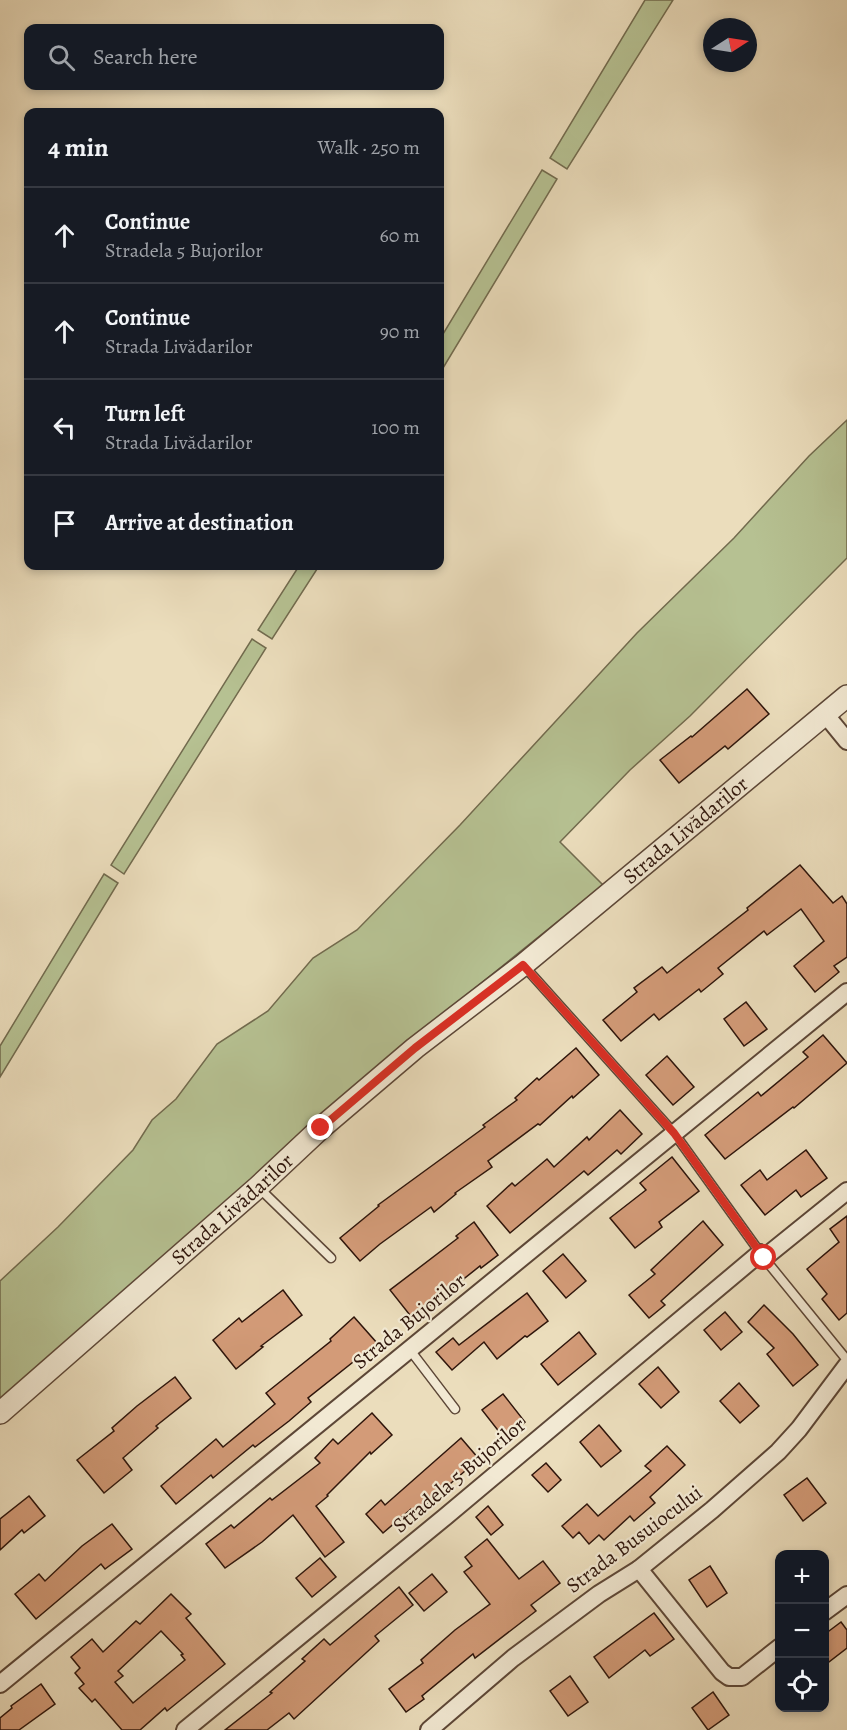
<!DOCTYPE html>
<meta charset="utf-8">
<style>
body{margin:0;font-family:Alegreya,serif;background:#242831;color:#f1f3f6}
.controls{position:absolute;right:18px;bottom:18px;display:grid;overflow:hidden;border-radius:12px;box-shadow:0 3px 9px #0003}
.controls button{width:54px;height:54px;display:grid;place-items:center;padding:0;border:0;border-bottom:2px solid #363941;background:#171b24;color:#f1f3f6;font:30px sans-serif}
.compass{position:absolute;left:703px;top:18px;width:54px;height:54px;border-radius:50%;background:#171b24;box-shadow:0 3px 9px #0003;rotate:78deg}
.stop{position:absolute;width:18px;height:18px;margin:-14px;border:4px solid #d93025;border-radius:50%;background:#fff}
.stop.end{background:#d93025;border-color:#fff;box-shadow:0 2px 6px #0008}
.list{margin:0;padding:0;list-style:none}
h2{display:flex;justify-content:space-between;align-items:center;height:78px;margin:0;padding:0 24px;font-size:26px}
h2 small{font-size:20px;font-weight:400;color:#9ea1a6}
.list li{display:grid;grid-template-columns:39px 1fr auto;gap:18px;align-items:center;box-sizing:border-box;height:96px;padding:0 24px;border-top:2px solid #363941}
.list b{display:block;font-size:22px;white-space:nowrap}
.list p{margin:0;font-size:20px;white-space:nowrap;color:#9ea1a6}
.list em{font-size:20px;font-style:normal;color:#9ea1a6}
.icon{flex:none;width:33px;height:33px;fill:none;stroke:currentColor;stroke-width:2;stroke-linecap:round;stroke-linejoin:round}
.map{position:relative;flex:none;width:847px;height:1730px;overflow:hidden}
.search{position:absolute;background:#171b24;box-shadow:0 3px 9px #0003;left:24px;top:24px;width:420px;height:66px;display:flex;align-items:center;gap:15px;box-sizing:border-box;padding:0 21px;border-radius:12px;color:#9ea1a6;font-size:22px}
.panel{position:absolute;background:#171b24;box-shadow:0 3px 9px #0003;left:24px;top:108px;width:420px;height:462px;border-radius:12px}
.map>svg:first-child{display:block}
</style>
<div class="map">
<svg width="847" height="1730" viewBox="0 0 847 1730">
<rect width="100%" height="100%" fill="#ebddbc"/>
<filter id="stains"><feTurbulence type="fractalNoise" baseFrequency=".00333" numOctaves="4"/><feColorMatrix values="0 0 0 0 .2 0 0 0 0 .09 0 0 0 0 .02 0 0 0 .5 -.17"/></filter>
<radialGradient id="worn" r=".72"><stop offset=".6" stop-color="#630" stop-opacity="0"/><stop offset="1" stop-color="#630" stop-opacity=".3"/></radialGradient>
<g fill="#b6c192" stroke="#726b4e" stroke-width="1.5">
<path d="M645,0H673L567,169L550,158Z"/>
<path d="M542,170L557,179L440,373V339Z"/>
<path d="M847,420V558L690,716L630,770L560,842L603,885L402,1047L0,1400V1281L58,1227L133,1150L152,1120L176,1099L217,1044L268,1011L313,958L357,930L460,825L637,633L734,538L809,456Z"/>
<path d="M299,566H319L272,639L258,630Z"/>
<path d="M252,639L266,648L124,874L111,865Z"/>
<path d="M104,874L118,883L0,1077V1046Z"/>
</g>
<g fill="#d39b78" stroke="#2e150b" stroke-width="1.5" fill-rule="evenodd">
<path d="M747,689L769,714L728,749L725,746L679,783L660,760L691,736L692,737Z"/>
<path d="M800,865L833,903L842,896L847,904V957L834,966L839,972L815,992L794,966L824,941L801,909L767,935L764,931L718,968L723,974L701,992L699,989L659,1020L654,1014L621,1041L603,1020L637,992L634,988L662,967L667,973L748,910L747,908Z"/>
<path d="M746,1002L767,1029L744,1046L724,1019Z"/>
<path d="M823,1035L847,1063L794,1108L793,1107L725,1159L705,1135L758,1092L761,1096L808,1057L803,1052Z"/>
<path d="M576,1048L599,1075L573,1098L572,1096L540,1125L538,1124L488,1161L492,1167L455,1193L456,1194L434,1212L431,1207L380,1244L360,1261L340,1238L379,1206L378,1205L485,1127L483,1125L517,1100L515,1098L537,1078L539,1080Z"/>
<path d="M667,1056L694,1087L673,1105L646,1075Z"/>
<path d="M620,1110L642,1134L621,1154L617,1150L588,1175L584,1171L510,1233L487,1206L512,1183L515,1186L547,1159L554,1167L587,1137L589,1140Z"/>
<path d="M806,1150L827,1178L801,1197L796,1190L765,1215L741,1185L760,1170L767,1180Z"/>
<path d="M672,1157L699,1191L659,1222L662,1227L635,1248L610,1218L646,1190L640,1183Z"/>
<path d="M847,1216V1313L839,1320L822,1299L827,1294L807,1269L839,1242L830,1229Z"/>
<path d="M703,1221L723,1245L661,1301L665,1305L649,1318L629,1295L655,1274L651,1270Z"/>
<path d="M474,1222L498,1255L481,1268L480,1266L413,1319L390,1290L458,1238L456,1236Z"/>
<path d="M563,1254L586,1281L566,1298L543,1271Z"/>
<path d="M283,1290L302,1315L261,1346L263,1347L236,1369L213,1340L239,1318L242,1322Z"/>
<path d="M527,1293L548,1321L527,1337L525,1336L497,1359L484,1342L452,1370L436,1352L453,1338L459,1345Z"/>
<path d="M764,1305L793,1334L818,1365L793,1386L767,1354L774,1348L748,1322Z"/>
<path d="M725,1312L742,1332L721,1350L704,1330Z"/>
<path d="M354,1317L377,1343L308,1398L311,1402L289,1421L255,1447L253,1445L213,1478L211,1475L176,1504L161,1486L216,1439L223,1447L275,1404L266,1393L331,1341L330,1339Z"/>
<path d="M579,1332L596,1354L558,1385L541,1364Z"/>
<path d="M658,1367L679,1392L661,1408L639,1384Z"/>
<path d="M175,1377L191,1398L156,1426L158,1428L123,1458L132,1470L104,1493L77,1460L114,1431L112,1428L137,1406Z"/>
<path d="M739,1383L759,1406L740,1423L720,1401Z"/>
<path d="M503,1394L525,1422L504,1438L482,1410Z"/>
<path d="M372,1413L392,1435L371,1454L370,1452L327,1495L328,1496L316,1506L344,1542L325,1557L293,1515L262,1542L225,1568L206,1544L231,1525L234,1528L270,1498L272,1500L320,1463L315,1458L333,1439L338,1444Z"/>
<path d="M599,1425L621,1451L601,1467L580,1442Z"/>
<path d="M461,1438L479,1459L415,1514L411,1509L383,1533L366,1514L381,1500L385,1505Z"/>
<path d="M667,1446L685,1465L650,1497L655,1503L634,1521L630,1516L604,1540L599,1535L589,1544L579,1532L573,1538L562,1526L587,1504L598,1516L651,1471L645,1466Z"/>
<path d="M546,1463L561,1480L548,1492L532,1475Z"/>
<path d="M807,1478L826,1503L803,1521L784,1495Z"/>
<path d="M29,1496L45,1516L24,1533L22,1530L0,1550V1519Z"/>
<path d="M488,1506L503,1525L491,1535L476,1517Z"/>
<path d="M112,1524L132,1549L105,1569L101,1564L36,1619L15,1594L39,1574L45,1581L82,1546Z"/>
<path d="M487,1539L519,1579L543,1561L560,1583L531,1605L536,1611L475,1658L473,1654L422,1696L424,1699L406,1712L389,1689L423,1663L421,1660L455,1630L490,1604L464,1572L472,1566L465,1557Z"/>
<path d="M320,1558L336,1577L312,1597L296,1578Z"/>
<path d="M710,1566L727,1593L707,1607L689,1580Z"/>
<path d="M432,1574L447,1592L424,1611L409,1593Z"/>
<path d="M399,1587L413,1605L375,1636L379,1641L294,1719L289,1713L267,1730H225L272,1693L270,1692L305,1661L302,1659L324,1639L330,1645Z"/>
<path d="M171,1594L191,1614L186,1618L225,1664L167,1711L165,1708L140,1730H122L95,1699L92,1702L79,1688L84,1684L75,1673L80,1668L71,1657L92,1639L103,1652L136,1621L140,1624ZM161,1631L183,1654L181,1655L185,1660L133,1703L115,1682L123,1676L118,1671Z"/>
<path d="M654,1613L674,1639L650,1656L645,1650L609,1678L594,1657Z"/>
<path d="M841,1622L847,1630V1648L825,1665V1634Z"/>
<path d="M570,1676L588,1702L568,1716L550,1691Z"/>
<path d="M41,1684L55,1704L19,1730H0V1718L12,1708L11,1706Z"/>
<path d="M713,1692L729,1715L708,1730L692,1708Z"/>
</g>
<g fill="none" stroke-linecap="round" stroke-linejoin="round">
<g stroke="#5d4737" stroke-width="11">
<g id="service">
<path d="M524,966L674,1133L764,1258L847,1360"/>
<path d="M258,1187L331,1258"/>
<path d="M410,1350L455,1409"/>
</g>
</g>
<g stroke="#5d4737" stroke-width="20">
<g id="minor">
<path d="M825,714L847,741"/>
<path d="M764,1258L847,1191"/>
<path d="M639,1569L722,1672L729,1677H742L780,1647"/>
<path d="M824,1612L847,1595"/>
<path d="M0,1684L847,992"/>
<path d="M185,1730L445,1517L760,1253"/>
<path d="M429,1730L513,1658L599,1594L639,1569L712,1510L778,1452L799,1429L847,1365"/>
</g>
</g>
<g stroke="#5d4737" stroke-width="24">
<g id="tertiary">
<path id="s1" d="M0,1413L258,1187L321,1128L415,1048L523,965L847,696"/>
</g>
</g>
<use href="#service" stroke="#f2e9d3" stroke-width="8"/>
<use href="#minor" stroke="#f2e9d3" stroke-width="16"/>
<use href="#tertiary" stroke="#f2e9d3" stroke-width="21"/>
</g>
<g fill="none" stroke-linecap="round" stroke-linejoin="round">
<path stroke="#d93025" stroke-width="8" d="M321,1128L415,1048L523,965L674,1133L764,1258"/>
</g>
<g text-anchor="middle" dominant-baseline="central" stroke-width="4.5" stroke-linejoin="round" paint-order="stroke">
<g font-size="21" fill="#2e150b" stroke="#f2e9d3">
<text stroke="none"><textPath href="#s1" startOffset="900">Strada Livădarilor</textPath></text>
<text stroke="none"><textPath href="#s1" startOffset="309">Strada Livădarilor</textPath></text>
<text transform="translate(409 1321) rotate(-39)">Strada Bujorilor</text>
<text transform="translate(459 1475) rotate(-40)">Stradela 5 Bujorilor</text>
<text transform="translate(634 1539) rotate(-37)">Strada Busuiocului</text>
</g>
</g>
<rect width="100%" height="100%" filter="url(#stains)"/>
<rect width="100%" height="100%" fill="url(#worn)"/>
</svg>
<div class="controls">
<button>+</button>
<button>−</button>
<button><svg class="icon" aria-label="locate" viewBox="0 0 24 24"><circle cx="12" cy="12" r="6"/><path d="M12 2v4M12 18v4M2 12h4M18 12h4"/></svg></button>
</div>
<svg class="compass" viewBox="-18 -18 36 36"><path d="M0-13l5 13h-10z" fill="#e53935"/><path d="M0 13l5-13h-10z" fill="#9ea1a6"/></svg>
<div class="stop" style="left:764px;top:1258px"></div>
<div class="stop end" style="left:321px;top:1128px"></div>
<div class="search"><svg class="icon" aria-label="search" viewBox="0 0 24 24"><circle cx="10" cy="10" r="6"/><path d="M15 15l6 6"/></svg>Search here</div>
<section class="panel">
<h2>4 min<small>Walk · 250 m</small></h2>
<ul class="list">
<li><svg class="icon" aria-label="ahead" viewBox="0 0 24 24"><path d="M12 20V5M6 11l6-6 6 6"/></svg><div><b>Continue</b><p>Stradela 5 Bujorilor</p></div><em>60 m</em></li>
<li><svg class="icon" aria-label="ahead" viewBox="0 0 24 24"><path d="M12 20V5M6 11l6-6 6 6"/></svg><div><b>Continue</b><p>Strada Livădarilor</p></div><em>90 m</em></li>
<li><svg class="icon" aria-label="left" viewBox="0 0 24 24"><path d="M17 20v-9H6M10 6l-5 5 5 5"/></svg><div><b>Turn left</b><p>Strada Livădarilor</p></div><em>100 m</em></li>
<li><svg class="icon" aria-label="arrive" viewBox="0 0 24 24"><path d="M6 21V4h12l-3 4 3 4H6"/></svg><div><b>Arrive at destination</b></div></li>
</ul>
</section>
</div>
